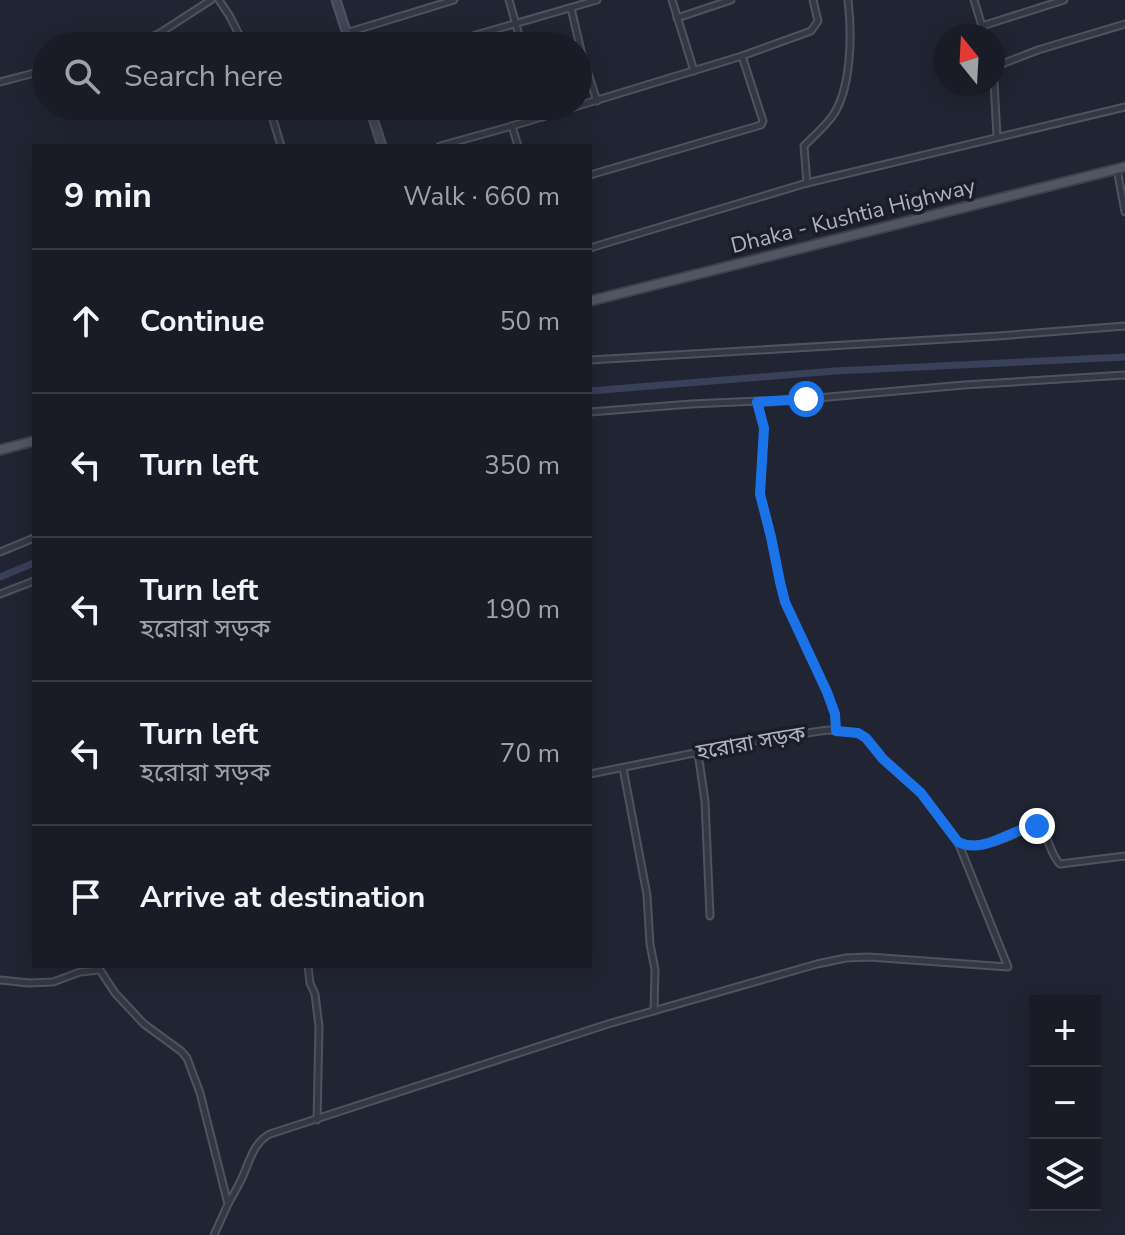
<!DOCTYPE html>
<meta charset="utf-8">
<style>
body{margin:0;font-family:"Nunito Sans","Noto Sans Bengali",sans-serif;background:#262932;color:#f1f3f6}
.controls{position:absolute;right:24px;bottom:24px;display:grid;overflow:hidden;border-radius:0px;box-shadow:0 4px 20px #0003}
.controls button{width:72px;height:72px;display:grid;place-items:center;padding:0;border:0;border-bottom:2px solid #373a43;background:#191c26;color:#f1f3f6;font:40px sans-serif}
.compass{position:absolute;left:933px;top:24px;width:72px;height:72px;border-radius:50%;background:#191c26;box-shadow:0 4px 20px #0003;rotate:342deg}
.stop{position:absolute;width:24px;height:24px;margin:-18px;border:6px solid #1a73e8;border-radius:50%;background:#fff}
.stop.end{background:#1a73e8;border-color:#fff;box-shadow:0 2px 8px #0008}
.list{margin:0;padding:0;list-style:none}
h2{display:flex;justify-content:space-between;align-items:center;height:104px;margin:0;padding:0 32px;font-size:34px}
h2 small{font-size:26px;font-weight:400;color:#9fa1a7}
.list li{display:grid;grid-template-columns:52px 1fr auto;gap:24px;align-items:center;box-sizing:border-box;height:144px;padding:0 32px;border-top:2px solid #373a43}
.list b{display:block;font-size:30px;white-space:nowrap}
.list p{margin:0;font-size:26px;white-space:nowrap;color:#9fa1a7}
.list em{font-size:26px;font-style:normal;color:#9fa1a7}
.icon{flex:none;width:44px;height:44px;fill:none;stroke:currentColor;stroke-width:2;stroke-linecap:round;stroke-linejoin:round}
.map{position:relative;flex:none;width:1125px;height:1235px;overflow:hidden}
.search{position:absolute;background:#191c26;box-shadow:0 4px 20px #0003;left:32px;top:32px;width:560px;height:88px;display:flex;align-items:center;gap:20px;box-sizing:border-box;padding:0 28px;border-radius:44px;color:#9fa1a7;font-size:30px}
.panel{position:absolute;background:#191c26;box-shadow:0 4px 20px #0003;left:32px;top:144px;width:560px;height:824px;border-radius:0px}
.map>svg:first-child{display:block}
</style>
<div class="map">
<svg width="1125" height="1235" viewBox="0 0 1125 1235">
<rect width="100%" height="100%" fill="#212533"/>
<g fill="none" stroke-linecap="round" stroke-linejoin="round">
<g stroke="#38405a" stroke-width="7">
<path d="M590,391L835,371L1125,357"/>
<path d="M0,577L34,563"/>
</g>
<g stroke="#4f525f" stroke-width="9">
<g id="minor">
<path d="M219,0L229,15L245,46"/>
<path d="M509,0L522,46"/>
<path d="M672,0L694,71"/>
<path d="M974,0L985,36"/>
<path d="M571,8L582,55L597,101"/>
<path d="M677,18L731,0"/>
<path d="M982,26L1064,0"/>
<path d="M346,33L454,0"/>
<path d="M133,46L160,33L211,0"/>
<path d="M438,46L597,0"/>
<path d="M993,63L997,137"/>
<path d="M994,67L1038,50L1125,24"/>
<path d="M0,82L46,70"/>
<path d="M269,106L281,146"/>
<path d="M540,106L543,117"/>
<path d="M370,111L385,106"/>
<path d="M512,126L518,146"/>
<path d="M440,146L512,126L742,56L811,31L818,21L813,0"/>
<path d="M1117,169L1125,212"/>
<path d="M590,175L761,125L763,121L742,56"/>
<path d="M807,183L804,146C813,137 823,128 831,118C852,91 852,33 848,0"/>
<path d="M590,248L807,183L1125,107"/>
<path d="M590,360L998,336L1125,326"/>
<path d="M757,402L764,428L760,494L771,537L780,582L785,602L827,692L835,714L836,731"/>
<path d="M590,412L691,404L806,399L964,385L1125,375"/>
<path d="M0,552L34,538"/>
<path d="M0,594L34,581"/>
<path d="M698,753L705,801L710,916"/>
<path d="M623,768L647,895L650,944L655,970L654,1011"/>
<path d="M590,774L759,740L828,730L858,733L866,738L883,759L921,793L958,842C980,852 1010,836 1030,827L1037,826C1050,836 1049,853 1060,864L1125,856"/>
<path d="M308,966L310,983L315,994L319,1027L317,1120"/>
<path d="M100,970L115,993L144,1024L181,1051L187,1058L200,1093L228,1204L214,1235"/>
<path d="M0,980L29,983L53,982L80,972L100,970L99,966"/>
<path d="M228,1204C232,1197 236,1190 240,1182C249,1165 252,1143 270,1134L608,1024L817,964L846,958L869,957L1008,967L958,842"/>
</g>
</g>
<g stroke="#4f525f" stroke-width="11">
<g id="secondary">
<path d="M336,0L351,46"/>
<path d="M369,106L382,146"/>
</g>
</g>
<g stroke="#3e414d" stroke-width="12">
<g id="primary">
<path d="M590,301L1125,167"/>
<path d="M0,450L34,441"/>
</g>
</g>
<use href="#minor" stroke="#343844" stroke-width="5"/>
<use href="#secondary" stroke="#434656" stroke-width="7"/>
<use href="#primary" stroke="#525664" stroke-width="8"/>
</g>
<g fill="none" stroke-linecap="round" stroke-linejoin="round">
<path stroke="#1a73e8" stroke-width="10" d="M806,399L757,402L764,428L760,494L771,537L780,582L785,602L827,692L835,714L836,731L858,733L866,738L883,759L921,793L958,842C985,855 1011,828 1037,826"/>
</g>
<g text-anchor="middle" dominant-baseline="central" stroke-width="7" stroke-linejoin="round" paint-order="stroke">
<g font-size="22" fill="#aeb2c1" stroke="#1a1d28">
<text transform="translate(853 216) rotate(-14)">Dhaka - Kushtia Highway</text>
<text transform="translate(751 743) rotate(-10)">হরোরা সড়ক</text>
</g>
</g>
</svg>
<div class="controls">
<button>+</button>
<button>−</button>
<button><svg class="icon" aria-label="layers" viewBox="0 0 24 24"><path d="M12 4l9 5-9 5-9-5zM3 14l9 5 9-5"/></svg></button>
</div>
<svg class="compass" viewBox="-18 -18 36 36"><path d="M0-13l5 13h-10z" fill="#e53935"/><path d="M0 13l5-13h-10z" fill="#9fa1a7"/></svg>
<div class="stop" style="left:806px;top:399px"></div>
<div class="stop end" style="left:1037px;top:826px"></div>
<div class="search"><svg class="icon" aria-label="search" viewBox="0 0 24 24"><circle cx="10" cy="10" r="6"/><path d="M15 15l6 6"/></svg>Search here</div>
<section class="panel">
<h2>9 min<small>Walk · 660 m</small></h2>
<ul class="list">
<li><svg class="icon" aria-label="ahead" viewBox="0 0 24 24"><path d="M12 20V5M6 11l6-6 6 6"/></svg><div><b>Continue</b></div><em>50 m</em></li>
<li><svg class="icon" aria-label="left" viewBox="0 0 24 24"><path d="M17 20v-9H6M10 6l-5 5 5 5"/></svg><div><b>Turn left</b></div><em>350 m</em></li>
<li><svg class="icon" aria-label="left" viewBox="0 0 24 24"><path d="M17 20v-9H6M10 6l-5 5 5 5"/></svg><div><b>Turn left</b><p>হরোরা সড়ক</p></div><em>190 m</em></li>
<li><svg class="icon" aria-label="left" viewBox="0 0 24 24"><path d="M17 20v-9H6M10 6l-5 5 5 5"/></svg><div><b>Turn left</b><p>হরোরা সড়ক</p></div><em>70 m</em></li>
<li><svg class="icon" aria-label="arrive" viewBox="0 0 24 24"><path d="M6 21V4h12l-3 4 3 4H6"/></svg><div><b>Arrive at destination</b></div></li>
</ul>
</section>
</div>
